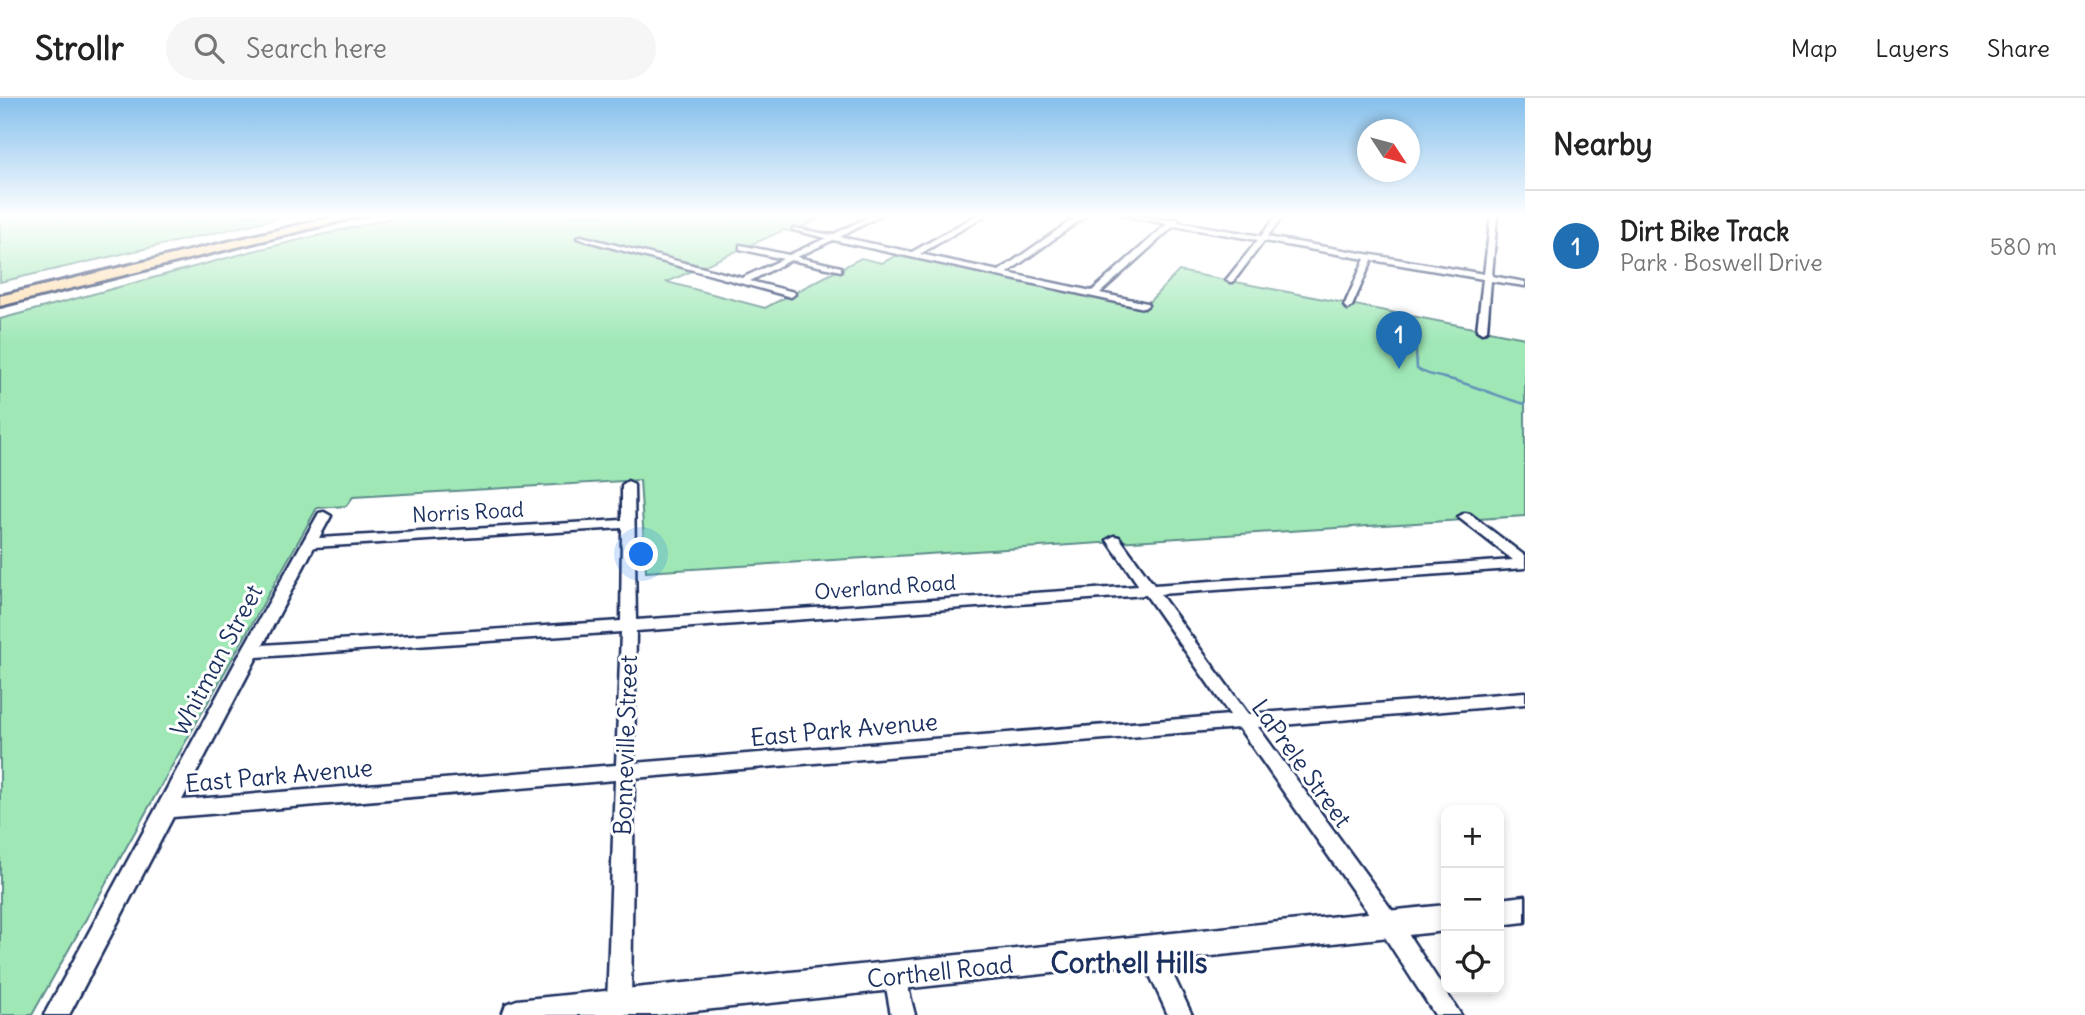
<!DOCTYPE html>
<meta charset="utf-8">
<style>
body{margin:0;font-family:Delius,sans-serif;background:#f6f6f6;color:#222}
.controls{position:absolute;right:21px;bottom:21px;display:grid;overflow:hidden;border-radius:14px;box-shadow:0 4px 10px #0003}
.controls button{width:63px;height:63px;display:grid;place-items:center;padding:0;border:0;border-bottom:2px solid #e0e0e0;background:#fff;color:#222;font:35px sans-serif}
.compass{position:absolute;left:1357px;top:21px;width:63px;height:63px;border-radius:50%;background:#fff;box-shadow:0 4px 10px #0003;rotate:126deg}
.you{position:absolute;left:642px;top:457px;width:24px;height:24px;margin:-18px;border:5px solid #fff;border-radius:50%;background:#1a73e8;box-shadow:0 0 0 10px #1a73e833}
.badge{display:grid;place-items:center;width:46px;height:46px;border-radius:50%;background:#1f6fb2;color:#fff;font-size:23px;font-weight:700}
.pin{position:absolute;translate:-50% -58px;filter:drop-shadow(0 2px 4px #0008)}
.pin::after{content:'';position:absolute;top:37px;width:24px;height:21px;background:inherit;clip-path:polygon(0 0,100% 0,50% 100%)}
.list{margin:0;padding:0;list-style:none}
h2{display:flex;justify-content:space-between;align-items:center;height:91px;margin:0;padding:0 28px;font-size:30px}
h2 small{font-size:23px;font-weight:400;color:#767676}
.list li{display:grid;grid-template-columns:46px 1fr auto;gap:21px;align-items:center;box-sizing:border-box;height:112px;padding:0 28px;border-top:2px solid #e0e0e0}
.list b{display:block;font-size:26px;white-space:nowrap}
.list p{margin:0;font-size:23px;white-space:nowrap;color:#767676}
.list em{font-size:23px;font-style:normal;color:#767676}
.icon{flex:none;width:38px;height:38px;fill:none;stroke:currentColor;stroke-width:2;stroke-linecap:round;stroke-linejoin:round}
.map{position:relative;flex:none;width:1525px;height:917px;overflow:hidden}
header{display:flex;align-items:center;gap:42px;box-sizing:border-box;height:98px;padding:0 35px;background:#fff;border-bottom:2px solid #e0e0e0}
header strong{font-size:33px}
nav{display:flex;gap:38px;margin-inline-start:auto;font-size:24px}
.search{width:490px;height:63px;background:#f6f6f6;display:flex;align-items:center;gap:18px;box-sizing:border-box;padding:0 24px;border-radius:38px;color:#767676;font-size:26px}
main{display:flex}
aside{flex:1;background:#fff}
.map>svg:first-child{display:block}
</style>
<header>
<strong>Strollr</strong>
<div class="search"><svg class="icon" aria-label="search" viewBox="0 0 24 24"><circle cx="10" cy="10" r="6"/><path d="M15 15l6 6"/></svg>Search here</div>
<nav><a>Map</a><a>Layers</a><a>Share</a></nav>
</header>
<main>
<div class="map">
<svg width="1525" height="917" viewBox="0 0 1525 917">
<rect width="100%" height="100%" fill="#fff"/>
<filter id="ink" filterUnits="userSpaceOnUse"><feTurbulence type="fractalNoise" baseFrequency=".0143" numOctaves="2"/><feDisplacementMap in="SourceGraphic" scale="14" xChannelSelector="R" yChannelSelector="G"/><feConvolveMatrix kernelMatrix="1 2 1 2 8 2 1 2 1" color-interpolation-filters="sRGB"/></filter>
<g filter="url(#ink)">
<g fill="#9fe8b6" stroke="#5d8c8a" stroke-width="2">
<path d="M0,117H292L0,184Z"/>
<path d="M405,117H827L792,134L784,132L667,184L765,210L861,160L882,165L897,157L1143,210L1179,173L1525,240V418L646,474L640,382L353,399L346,408L317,410L32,917H0V221L253,153Z"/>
</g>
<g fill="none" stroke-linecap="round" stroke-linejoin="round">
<path stroke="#6291b7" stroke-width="2.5" d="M1415,237L1417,271C1431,279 1445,279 1460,284C1482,291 1503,300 1525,306"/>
<g stroke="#1b2f5e" stroke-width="5">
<g id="minor">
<path d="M872,117H881L840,139L912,154L977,117H986L920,156L999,173L1079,117H1087L1007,175L1092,193L1167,126L1122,117C1136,117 1166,125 1176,120L1179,122L1178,124L1261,138L1277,117H1284L1267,139L1484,176L1491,117H1497L1492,178L1525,184V188L1491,183L1487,232L1482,235L1477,232L1483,181L1372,162L1352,208L1348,211L1344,208L1365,161L1264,143L1233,184H1230L1226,182L1258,142L1174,128L1100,195L1147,205L1148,207L1144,210L833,142L797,159L841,169V173L791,162L750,183L794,194L795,196L791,199L577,140L581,138L742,180L783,161L740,151V147L789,157L826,140L793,132V130L832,137Z"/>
<path d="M628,383L634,387L636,522L1139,488L1107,442L1114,438L1119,439L1154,487L1513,462L1458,419L1465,415L1470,416L1525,458V470L1160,496L1248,616L1525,594V606L1258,629L1397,819L1461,917H1435L1381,833L1239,630L634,680L631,907L627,915H611L607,907L615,682L173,719L69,917H44L241,554L319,415L324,414L331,418L319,440L622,422V387ZM622,430L621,523L263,547L314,449ZM1146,497L1230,617L634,665L636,533ZM621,534L616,667L182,702L257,559Z"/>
<path d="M1149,840L1157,843L1192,917H1168L1138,851L1141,843Z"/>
<path d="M895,867L903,870L915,917H891L884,878L887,870Z"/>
</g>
</g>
<g stroke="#1b2f5e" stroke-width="5">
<g id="tertiary">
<path d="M1525,798V824L1499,827V801Z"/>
<path d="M1446,807V833L657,917H502L506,906L517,902Z"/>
</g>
</g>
<g stroke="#1b2f5e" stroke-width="6">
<path id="motorway" d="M341,117H365L0,208V198Z"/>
</g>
<use href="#minor" fill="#fff" fill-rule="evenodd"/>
<use href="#tertiary" fill="#fff" fill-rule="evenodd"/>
<use href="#motorway" fill="#fddcac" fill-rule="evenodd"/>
</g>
</g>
<linearGradient id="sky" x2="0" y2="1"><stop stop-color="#85c0ec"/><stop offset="0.48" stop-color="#fff"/><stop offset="1" stop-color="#fff" stop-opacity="0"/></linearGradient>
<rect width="1525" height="246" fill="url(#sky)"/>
<g text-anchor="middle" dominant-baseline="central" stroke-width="6" stroke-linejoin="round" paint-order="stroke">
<g font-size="21" fill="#1b2f5e" stroke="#fff">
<text transform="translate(468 414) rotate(-3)">Norris Road</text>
<text transform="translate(885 489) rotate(-4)">Overland Road</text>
</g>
<g font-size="24" fill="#1b2f5e" stroke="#fff">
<text transform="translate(216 562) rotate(-62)">Whitman Street</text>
<text transform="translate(844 631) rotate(-5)">East Park Avenue</text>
<text transform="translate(625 647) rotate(-88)">Bonneville Street</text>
<text transform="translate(1302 665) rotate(54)">LaPrele Street</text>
<text transform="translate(279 677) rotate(-5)">East Park Avenue</text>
<text transform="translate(940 873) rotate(-6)">Corthell Road</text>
</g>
<g font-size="28" font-weight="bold" fill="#1b2f5e" stroke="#fff">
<text x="1129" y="865">Corthell Hills</text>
</g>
</g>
</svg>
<div class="controls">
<button>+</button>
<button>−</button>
<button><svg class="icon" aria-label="locate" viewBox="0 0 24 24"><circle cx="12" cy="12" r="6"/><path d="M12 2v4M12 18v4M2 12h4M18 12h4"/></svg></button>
</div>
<svg class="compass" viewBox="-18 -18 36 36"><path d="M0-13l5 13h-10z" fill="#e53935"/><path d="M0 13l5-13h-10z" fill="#767676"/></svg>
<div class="you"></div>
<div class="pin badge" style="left:1399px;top:271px">1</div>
</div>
<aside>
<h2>Nearby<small></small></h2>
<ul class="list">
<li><span class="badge">1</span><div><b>Dirt Bike Track</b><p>Park · Boswell Drive</p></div><em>580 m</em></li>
</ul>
</aside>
</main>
